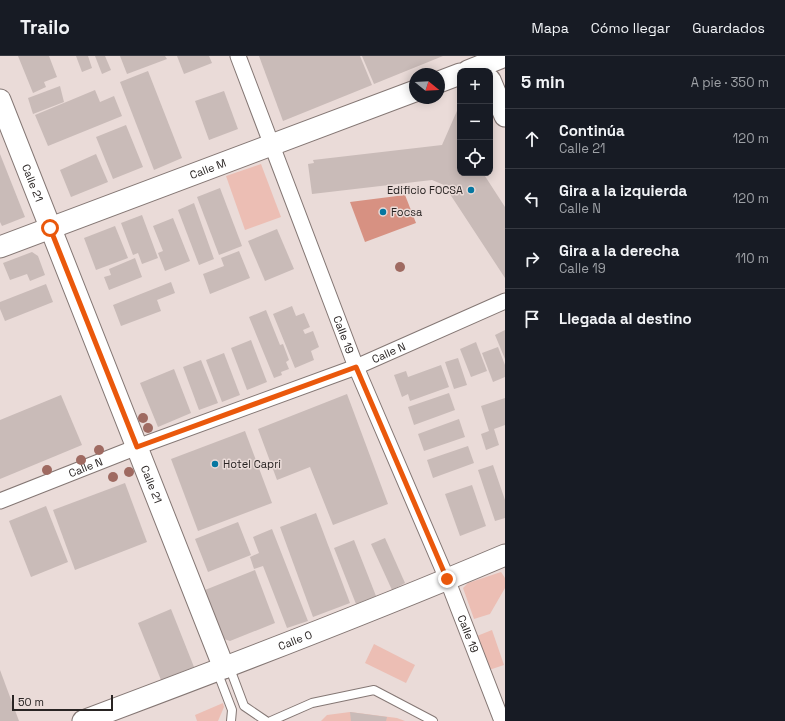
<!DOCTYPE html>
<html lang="es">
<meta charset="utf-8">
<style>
body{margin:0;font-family:"Space Grotesk",sans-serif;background:#20242c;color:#f1f3f6}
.controls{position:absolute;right:12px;top:12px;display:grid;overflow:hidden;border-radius:8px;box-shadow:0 2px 10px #0003}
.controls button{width:36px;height:36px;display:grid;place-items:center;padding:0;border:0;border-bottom:1px solid #363941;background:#171b24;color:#f1f3f6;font:20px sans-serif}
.compass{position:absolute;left:409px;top:12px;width:36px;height:36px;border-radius:50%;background:#171b24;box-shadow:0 2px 10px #0003;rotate:108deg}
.scale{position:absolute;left:12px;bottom:10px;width:101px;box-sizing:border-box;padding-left:4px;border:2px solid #292423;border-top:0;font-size:11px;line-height:14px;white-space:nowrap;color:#292423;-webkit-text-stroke:3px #eadbd8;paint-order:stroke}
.stop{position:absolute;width:12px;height:12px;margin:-9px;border:3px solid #ea580c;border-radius:50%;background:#fff}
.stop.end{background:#ea580c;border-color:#fff;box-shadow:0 1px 4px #0008}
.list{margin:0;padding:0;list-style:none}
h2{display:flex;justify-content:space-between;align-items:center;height:52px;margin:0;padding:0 16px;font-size:17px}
h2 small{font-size:13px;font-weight:400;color:#9ea1a6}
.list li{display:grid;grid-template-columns:26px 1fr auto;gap:12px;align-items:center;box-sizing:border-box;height:60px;padding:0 16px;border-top:1px solid #363941}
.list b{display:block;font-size:15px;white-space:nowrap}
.list p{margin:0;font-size:13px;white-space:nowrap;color:#9ea1a6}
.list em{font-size:13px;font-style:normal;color:#9ea1a6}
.icon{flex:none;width:22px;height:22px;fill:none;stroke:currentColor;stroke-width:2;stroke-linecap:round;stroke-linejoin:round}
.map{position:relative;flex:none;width:505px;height:665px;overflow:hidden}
header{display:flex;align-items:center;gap:24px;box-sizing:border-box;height:56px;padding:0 20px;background:#171b24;border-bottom:1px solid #363941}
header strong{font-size:19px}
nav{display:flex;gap:22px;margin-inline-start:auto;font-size:14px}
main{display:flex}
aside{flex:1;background:#171b24}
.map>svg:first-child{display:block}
</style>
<header>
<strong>Trailo</strong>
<nav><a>Mapa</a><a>Cómo llegar</a><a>Guardados</a></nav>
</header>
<main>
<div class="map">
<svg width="505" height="665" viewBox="0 0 505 665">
<rect width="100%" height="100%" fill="#eadbd8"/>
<g fill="#ecbeb4">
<path d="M261,108L281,161L245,174L226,120Z"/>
<path d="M501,516L505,522V532L490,558L474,563L463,532L468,527Z"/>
<path d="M492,574L504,609L489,614L477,580Z"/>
<path d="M374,588L415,609L406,627L365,607Z"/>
<path d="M223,647L224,651L218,665H197L195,659Z"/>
<path d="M350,656L397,662L405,665H321L327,659Z"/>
</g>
<path fill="#d79182" d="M405,139L416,167L365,186L350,146Z"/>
<g fill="#c9bbb8">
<path d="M18,0H49L57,21L44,26L46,31L33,37Z"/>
<path d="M76,0H88L92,12L82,16Z"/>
<path d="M95,0H105L111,14L102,18Z"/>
<path d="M120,0H165L167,3L127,18Z"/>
<path d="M177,0H209L212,7L184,18Z"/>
<path d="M259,0H360L372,29L283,65Z"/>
<path d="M362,0H443L374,28Z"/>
<path d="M148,15L182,102L154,114L120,26Z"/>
<path d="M60,30L64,46L33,58L28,42Z"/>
<path d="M95,34L100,46L114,40L122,60L48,90L35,59Z"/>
<path d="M224,35L238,73L209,84L195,45Z"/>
<path d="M460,48V117H483L505,151V222L444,129L432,124L312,138L308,108L314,107L313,104L442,89Z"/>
<path d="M126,69L143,111L113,123L96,81Z"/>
<path d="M0,98L25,161L2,170L0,166Z"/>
<path d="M96,98L108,126L71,141L60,114Z"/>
<path d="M220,132L242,190L219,199L197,141Z"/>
<path d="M194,147L214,203L199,209L178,154Z"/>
<path d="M142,159L158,202L142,208L138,197L133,199L121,167Z"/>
<path d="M173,162L190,205L165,215L158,197L163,195L153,170Z"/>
<path d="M115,170L128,202L96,214L84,182Z"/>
<path d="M277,173L294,213L265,225L248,185Z"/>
<path d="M239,195L250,222L210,238L203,218L224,210L221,202Z"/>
<path d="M32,196L38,200L45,219L30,225L27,218L10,224L3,207Z"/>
<path d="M135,202L142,221L109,234L104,221L111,219L109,213Z"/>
<path d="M171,226L175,237L157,244L161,255L121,270L113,249Z"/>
<path d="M46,228L53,246L5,265L0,253V246Z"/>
<path d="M292,250L296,260L304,257L310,271L303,274L305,278L313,275L319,291L311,295L314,304L295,312L273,258Z"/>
<path d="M266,254L280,289L283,288L289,304L286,306L289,313L281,316L282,319L274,322L249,261Z"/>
<path d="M505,274V303L495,279Z"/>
<path d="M251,284L267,326L247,334L231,292Z"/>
<path d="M476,286L487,315L471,321L460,293Z"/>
<path d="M498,291L505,309V321L493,326L482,297Z"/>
<path d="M224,297L240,339L222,346L206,304Z"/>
<path d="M458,302L467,329L454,333L445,306Z"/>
<path d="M201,304L218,347L199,354L183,311Z"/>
<path d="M441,309L449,331L410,345L408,338L402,341L394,319L406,315L408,321Z"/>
<path d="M174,313L191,357L158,371L140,327Z"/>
<path d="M449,337L455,354L414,369L408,351Z"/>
<path d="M347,338L388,448L333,469L310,411L277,424L258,373Z"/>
<path d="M61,339L82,389L0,423V364Z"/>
<path d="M505,342V369L494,373L499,389L486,394L481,378L489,375L481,350Z"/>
<path d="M459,363L465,381L424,395L418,378Z"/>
<path d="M245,375L272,447L198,475L171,403Z"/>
<path d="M468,390L474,407L433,422L427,404Z"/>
<path d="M493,409L505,444V462L495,465L478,414Z"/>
<path d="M125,427L147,486L75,514L53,454Z"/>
<path d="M472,429L486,470L460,480L445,438Z"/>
<path d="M46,450L68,506L31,521L9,465Z"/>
<path d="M316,457L350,547L313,561L280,471Z"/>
<path d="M238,466L251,499L208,516L195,483Z"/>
<path d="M272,473L308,565L287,572L263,510L254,513L250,501L259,497L253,481Z"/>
<path d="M385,482L405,527L392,534L371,488Z"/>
<path d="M354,484L376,540L356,548L334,492Z"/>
<path d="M255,514L275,567L230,585L224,583L205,534Z"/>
<path d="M171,553L194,611L161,624L138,567Z"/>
<path d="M0,614L19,665H0Z"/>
<path d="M350,656L387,661L386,665H351Z"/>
</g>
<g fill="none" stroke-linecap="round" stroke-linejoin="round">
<g stroke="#847774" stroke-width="10">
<g id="lane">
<path d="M229,610L244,650L266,665"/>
<path d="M217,615L232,654L231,665"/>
<path d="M271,665L312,647L374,634L433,665"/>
</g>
</g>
<g stroke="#847774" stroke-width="17">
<g id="street">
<path id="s1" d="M238,0L356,311L447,523L502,665"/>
<path id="s2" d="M0,445L137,391L356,311L505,245"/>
</g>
</g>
<g stroke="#847774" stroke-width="23">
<g id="secondary">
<path d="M468,15L505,0"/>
<path d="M490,24L505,60"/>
<path d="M439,26L460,18"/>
<path id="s3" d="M0,44L224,612"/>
<path id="s4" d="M0,191L415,35"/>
<path id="s5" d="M83,665C225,612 366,558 505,499"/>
</g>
</g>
<use href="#lane" stroke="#fff" stroke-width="8"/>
<use href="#street" stroke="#fff" stroke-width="15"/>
<use href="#secondary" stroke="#fff" stroke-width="21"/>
</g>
<g fill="#9f6a61">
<circle cx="400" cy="211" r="5"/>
<circle cx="143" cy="362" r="5"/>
<circle cx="148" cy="372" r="5"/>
<circle cx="99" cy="394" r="5"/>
<circle cx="81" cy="404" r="5"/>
<circle cx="47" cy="414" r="5"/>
<circle cx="129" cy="416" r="5"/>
<circle cx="113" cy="421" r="5"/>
</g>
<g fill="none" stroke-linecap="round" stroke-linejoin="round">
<path stroke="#ea580c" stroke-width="5" d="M50,172L137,391L356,311L447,523"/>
</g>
<g fill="#0577a1" stroke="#eadbd8" stroke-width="1.5">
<circle cx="471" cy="134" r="4"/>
<circle cx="383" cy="156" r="4"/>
<circle cx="215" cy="408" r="4"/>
</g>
<g text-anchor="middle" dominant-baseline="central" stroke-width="3" stroke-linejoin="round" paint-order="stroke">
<g font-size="11" fill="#292423" stroke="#eadbd8">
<text stroke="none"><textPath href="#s4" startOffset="222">Calle M</textPath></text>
<text stroke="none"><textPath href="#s3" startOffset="89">Calle 21</textPath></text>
<text stroke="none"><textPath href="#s1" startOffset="298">Calle 19</textPath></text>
<text stroke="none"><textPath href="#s2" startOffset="416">Calle N</textPath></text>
<text stroke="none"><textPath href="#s2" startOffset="92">Calle N</textPath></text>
<text stroke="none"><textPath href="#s3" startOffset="413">Calle 21</textPath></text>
<text stroke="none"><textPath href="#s1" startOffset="622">Calle 19</textPath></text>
<text stroke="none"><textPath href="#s5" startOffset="227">Calle O</textPath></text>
</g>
<g font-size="11" fill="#292423" stroke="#eadbd8" text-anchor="start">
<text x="463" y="134" text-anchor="end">Edificio FOCSA</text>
<text x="391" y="156">Focsa</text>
<text x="223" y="408">Hotel Capri</text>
</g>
</g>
</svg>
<div class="controls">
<button>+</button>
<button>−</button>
<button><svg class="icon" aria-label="locate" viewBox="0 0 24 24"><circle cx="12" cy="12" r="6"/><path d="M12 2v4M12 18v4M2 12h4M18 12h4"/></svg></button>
</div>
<svg class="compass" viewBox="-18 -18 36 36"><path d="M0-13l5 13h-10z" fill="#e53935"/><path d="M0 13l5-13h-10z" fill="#9ea1a6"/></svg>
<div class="scale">50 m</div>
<div class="stop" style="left:50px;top:172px"></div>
<div class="stop end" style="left:447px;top:523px"></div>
</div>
<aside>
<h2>5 min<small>A pie · 350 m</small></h2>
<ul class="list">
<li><svg class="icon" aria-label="ahead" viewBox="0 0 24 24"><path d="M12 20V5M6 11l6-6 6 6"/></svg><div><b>Continúa</b><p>Calle 21</p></div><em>120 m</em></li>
<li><svg class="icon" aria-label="left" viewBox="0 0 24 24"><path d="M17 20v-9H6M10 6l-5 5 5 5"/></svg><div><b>Gira a la izquierda</b><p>Calle N</p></div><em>120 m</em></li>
<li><svg class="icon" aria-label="right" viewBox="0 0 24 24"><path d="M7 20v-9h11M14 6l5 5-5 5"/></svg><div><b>Gira a la derecha</b><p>Calle 19</p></div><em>110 m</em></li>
<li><svg class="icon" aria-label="arrive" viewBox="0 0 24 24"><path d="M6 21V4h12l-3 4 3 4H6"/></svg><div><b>Llegada al destino</b></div></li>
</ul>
</aside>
</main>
